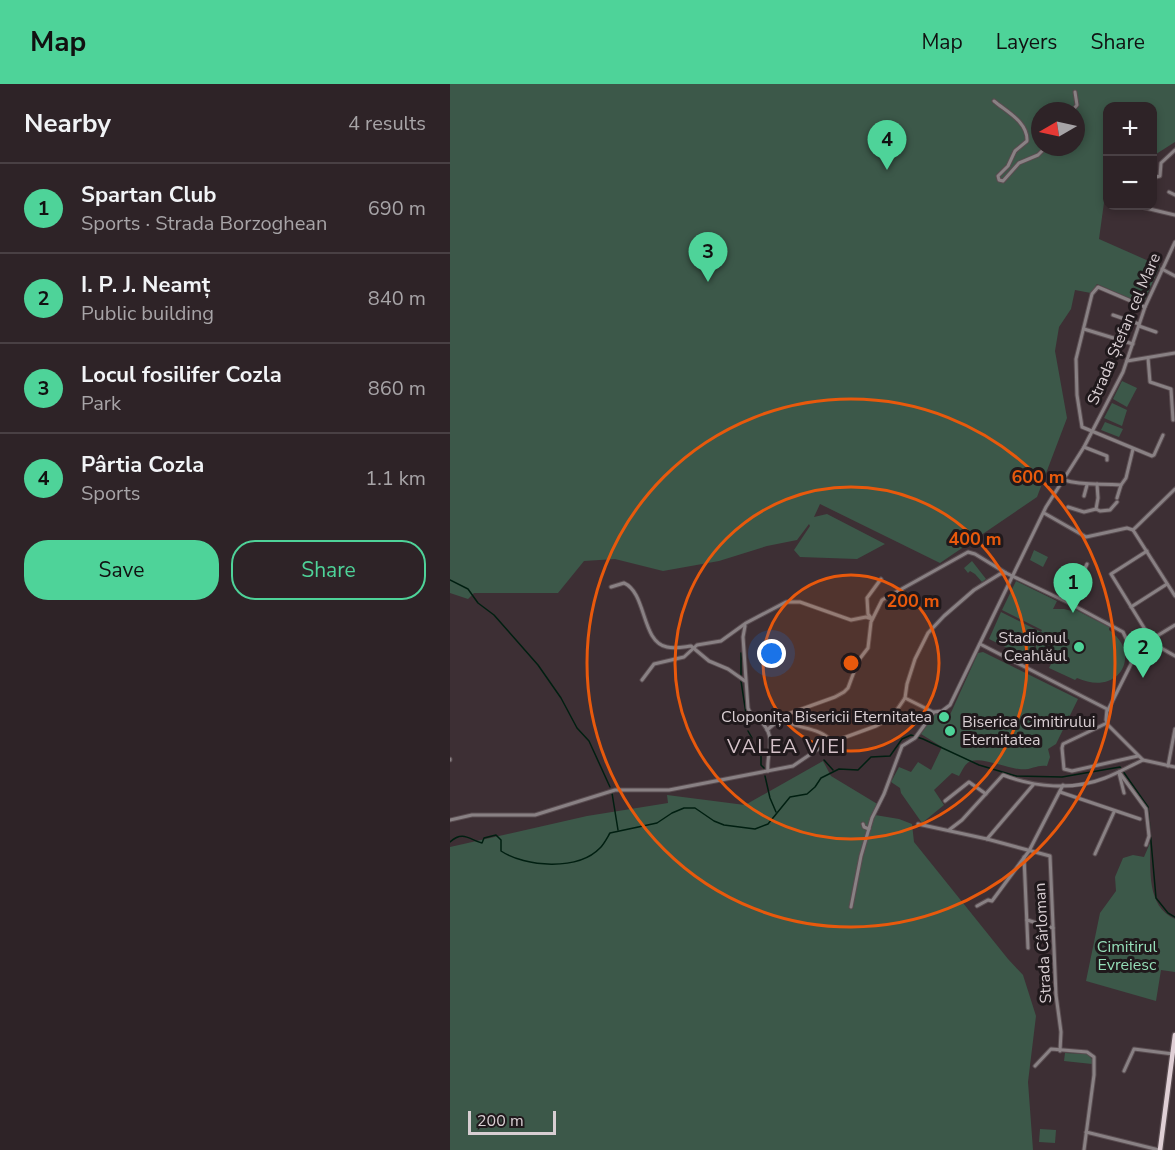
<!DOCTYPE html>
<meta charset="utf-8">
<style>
body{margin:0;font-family:"Nunito Sans",sans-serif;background:#3a2f33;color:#f1f3f6}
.controls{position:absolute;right:18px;top:18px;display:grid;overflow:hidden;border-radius:12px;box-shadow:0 3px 9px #0003}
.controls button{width:54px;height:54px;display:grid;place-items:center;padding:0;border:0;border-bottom:2px solid #494044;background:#2e2327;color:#f1f3f6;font:30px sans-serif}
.compass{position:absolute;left:581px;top:18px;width:54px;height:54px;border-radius:50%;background:#2e2327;box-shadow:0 3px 9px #0003;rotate:261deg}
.scale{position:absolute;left:18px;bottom:15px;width:88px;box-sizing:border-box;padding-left:6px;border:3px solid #d8ced2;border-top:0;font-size:16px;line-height:21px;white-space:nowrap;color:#d8ced2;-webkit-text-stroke:4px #20191c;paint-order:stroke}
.you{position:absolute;left:322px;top:570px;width:21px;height:21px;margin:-15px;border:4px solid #fff;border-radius:50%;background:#1a73e8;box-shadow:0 0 0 9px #1a73e833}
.badge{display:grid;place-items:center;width:39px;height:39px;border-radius:50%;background:#4ed399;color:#111;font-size:20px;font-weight:700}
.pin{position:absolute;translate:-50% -50px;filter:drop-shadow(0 2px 3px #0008)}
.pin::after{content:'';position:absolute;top:32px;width:21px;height:18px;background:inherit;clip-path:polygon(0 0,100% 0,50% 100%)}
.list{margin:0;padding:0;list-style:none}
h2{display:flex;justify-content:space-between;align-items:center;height:78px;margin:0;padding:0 24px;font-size:26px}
h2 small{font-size:20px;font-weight:400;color:#a7a4a7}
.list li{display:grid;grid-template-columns:39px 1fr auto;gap:18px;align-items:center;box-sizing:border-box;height:90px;padding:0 24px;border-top:2px solid #494044}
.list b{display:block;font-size:22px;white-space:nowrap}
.list p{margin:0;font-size:20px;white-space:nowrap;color:#a7a4a7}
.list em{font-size:20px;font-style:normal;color:#a7a4a7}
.actions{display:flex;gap:12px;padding:18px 24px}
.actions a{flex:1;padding:14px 0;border:2px solid #4ed399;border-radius:24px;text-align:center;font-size:21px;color:#4ed399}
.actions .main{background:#4ed399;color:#111}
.map{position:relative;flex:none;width:725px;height:1066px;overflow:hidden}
header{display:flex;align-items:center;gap:36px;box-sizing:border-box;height:84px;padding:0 30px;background:#4ed399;color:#111}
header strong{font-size:28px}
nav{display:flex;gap:33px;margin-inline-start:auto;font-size:21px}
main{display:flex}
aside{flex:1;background:#2e2327}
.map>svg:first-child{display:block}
</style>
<header>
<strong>Map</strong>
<nav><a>Map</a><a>Layers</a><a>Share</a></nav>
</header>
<main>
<aside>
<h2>Nearby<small>4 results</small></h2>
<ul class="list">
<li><span class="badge">1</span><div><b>Spartan Club</b><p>Sports · Strada Borzoghean</p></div><em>690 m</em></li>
<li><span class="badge">2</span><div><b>I. P. J. Neamț</b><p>Public building</p></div><em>840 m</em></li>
<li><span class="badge">3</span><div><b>Locul fosilifer Cozla</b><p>Park</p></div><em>860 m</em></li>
<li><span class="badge">4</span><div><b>Pârtia Cozla</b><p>Sports</p></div><em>1.1 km</em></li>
</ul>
<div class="actions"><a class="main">Save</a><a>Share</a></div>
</aside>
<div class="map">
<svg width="725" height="1066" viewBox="0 0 725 1066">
<rect width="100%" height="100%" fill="#3d2f34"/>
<g fill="#3c5849" fill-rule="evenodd">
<path d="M0,0H725V58L703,72L702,22H658L657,102L656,104L649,155L710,182L693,220L647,200L641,209L625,206L621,225L609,243L605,267L617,334L587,413L490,479L370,420L364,433L377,430L435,460L407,475L350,473L344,466L360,442L359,440L347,456L317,462L269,477L213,487L165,475L134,477L108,509H24L18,515L0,509ZM590,27H626V63H590Z"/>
<path d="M672,297L687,304L677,323L663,315Z"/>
<path d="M662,319L677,326L672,342L654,334Z"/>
<path d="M655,338L673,345L669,353L651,346Z"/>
<path d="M584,466L598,473L593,483L580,476Z"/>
<path d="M522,477L536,495L532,498L525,490L520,487L518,489L514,484Z"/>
<path d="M566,497L607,517L603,525H614L622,527L624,525L659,543V546C693,570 669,613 627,594L625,596L599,584L601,580C591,576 585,570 586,559L578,574L539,555L551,528L591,548L592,546L552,526Z"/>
<path d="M533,568L628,615L606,660L598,665L600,673L597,682C587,680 580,687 569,685C557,684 532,673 521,677C515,679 512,687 509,692L502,689L484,706L494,721L472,739L451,709L450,704L441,698L449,683L461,688L468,678L481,686L492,663L471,650L485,630L488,629L499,633L528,569Z"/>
<path d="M373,677L381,692L429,721L425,731L449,735L462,740L464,758L558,875L573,891L586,932L578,998L583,1066H0V763L137,732L218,719L217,711L295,721Z"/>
<path d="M700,759C701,786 696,822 725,835V888L711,886L706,917L636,897L650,829L666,807L665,793L673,774L683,771L694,773Z"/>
<path d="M615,969L638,970L642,975V980L614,977Z"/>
<path d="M590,1045L606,1046L605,1059L589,1058Z"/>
</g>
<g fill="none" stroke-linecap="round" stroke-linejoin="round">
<g stroke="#001f11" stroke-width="1.5">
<path d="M0,496L18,505L28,519L44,531L88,581L111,614L127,644L139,657L160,703"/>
<path d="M291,592V569"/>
<path d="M291,597L298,643"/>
<path d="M298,647L302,654"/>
<path d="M308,659L311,666V681L314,684"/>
<path d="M374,676L383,686"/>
<path d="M315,692L320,714L326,728"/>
<path d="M162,709L168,746"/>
<path d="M0,758C13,746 20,756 32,759L34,754L46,751L51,756V767C75,783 128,787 150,764C154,760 157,754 160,749L207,739L222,729L234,724H245L264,737L274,741L305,745L318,740L340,713L357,710L365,703L371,694L389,685L408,686L421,673L440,672L452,655L461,651L473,655L529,681L566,692L612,693L670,683L698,723L706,814L718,829L725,833"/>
</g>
<g stroke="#594c50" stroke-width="5">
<g id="minor">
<path d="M544,17C557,28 578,38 577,57L565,67L558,82L548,92L549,96L553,97L569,79L588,71L596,63"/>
<path d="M622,27L627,21L625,8"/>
<path d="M702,94L710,92L711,79L725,66"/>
<path d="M719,108L725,111"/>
<path d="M687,122L725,131"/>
<path d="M712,185L725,192"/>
<path d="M695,223L648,203L642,210L626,275L627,311L632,343L702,372L704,371L713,351"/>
<path d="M663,231L689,240"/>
<path d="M689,242L706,248"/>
<path d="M634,245L683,260"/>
<path d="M698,274L700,298L721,305L723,336"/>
<path d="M677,277L725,269"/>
<path d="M634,363L657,372V376"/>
<path d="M614,396C633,402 651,399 671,401L676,394L683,365"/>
<path d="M634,412L637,401"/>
<path d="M667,414L671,401"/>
<path d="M618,423L634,428L646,425L650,427L660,426L667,418"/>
<path d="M646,425L648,414L647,400"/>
<path d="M594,429L636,453L677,444L683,446"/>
<path d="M683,446L725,512"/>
<path d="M683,446L725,405"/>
<path d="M697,467L661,490L704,560L725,572"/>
<path d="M161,503L174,499C197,509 191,558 217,563C225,565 233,563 241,562L259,577L278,585L295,597"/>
<path d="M619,519L637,480"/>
<path d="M681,523L717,500"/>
<path d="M421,534L418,530L417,514L431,495"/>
<path d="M295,542L293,553L298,624C301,634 309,633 314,641C326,655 316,672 318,687"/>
<path d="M702,555L725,541"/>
<path d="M530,560L657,625L656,636L658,641L693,676L725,683"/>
<path d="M192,596L204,580L234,573L247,561L271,557L296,539L336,518H350L401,536L416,533L422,535"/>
<path d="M455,614L483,628"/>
<path d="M336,638C351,645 372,644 382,658"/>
<path d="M657,639L613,660L612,664L614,685L622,687L688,672"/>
<path d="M317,646L335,631L385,613L394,608L398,604L408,577L418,564L421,538L432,516L518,468L525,470L556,489L619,519L673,548L682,567L681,580L658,626"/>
<path d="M0,675V676"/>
<path d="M718,682L725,645"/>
<path d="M669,688L696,725L699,752L696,761"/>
<path d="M669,689L674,709"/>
<path d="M610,708L690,735"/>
<path d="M495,717L519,698L536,710"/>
<path d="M0,736L22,731H85L165,706H219L343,682L374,661L426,642L442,633L455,614L457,600L465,575L478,549L494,532L524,506L550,490L556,489"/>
<path d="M413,740L414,743L419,745"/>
<path d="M468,740L537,755L600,772L606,911L611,948L610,967"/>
<path d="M499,746L512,736L553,691C584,703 622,707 655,694C668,689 680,682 693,676"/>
<path d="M537,755L583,701"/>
<path d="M645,770L664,728"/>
<path d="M574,773L578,864"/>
<path d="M527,822L538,816L542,817L579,767L613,701"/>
<path d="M401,823L411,772L422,734L434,710L452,662L465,654L484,628L492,627L500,621L596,423L634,363L673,288L695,223L725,158"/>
<path d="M577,836L603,844"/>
<path d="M585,982L601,965L637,968L644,973V991L634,1066"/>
<path d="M674,987L684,965L723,970"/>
<path d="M636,1048L709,1066"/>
</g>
</g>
<g stroke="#594c50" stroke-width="7">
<path id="major" d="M710,1066L725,951"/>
</g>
<use href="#minor" stroke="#898184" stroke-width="3"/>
<use href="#major" stroke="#dfcfd5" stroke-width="4.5"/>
</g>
<circle cx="401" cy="579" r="88" fill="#e8590c" fill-opacity=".12"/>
<g fill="none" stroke="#e8590c" stroke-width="3">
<circle cx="401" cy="579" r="88"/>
<circle cx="401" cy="579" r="176"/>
<circle cx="401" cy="579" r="264"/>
</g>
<g fill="#4ed399" stroke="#20191c" stroke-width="2">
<circle cx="629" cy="563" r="6"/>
<circle cx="494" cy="633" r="6"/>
<circle cx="500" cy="647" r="6"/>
</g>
<g text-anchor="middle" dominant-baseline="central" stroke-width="6" stroke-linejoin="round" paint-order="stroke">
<g font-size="16" fill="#d8ced2" stroke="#20191c">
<text transform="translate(674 245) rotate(-67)">Strada Ștefan cel Mare</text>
<text transform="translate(593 859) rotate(-93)">Strada Cârloman</text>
</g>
<g font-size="16" fill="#d8ced2" stroke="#20191c" text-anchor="end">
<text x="617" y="554">Stadionul<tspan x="617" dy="18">Ceahlăul</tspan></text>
<text x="482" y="633">Cloponița Bisericii Eternitatea</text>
<text x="512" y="638" text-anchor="start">Biserica Cimitirului<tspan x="512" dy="18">Eternitatea</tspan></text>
</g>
<g font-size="16" fill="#95deb8" stroke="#20191c">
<text x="677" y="863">Cimitirul<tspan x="677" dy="18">Evreiesc</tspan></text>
</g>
<g font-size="20" letter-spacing="1.5" fill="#d5c2c9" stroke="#20191c">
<text x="337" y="662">VALEA VIEI</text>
</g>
</g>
<circle cx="401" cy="579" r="9" fill="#e8590c" stroke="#20191c" stroke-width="3"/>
<g font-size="18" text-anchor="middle" font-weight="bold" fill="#e8590c" stroke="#20191c" stroke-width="6" stroke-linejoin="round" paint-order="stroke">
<text x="588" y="399">600 m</text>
<text x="525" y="461">400 m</text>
<text x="463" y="523">200 m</text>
</g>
</svg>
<div class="controls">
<button>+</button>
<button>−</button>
</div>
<svg class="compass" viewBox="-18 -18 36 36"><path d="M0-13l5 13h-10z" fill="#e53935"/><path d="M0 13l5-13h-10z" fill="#a7a4a7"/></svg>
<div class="scale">200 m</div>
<div class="you"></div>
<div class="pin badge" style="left:623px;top:529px">1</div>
<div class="pin badge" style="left:693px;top:594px">2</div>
<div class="pin badge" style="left:258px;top:198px">3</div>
<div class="pin badge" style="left:437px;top:86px">4</div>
</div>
</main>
